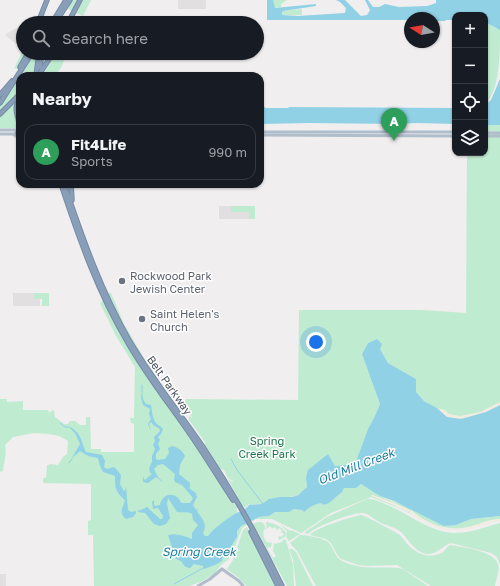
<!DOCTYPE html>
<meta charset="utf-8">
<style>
body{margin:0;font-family:"Golos Text",sans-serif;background:#20242c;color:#f1f3f6}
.controls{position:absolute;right:12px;top:12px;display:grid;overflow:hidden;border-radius:8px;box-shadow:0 1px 3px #0004}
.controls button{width:36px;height:36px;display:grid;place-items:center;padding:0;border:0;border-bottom:1px solid #363941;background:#171b24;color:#f1f3f6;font:20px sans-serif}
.compass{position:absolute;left:404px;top:12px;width:36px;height:36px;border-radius:50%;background:#171b24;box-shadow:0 1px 3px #0004;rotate:281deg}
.you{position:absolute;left:316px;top:342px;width:14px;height:14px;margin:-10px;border:3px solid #fff;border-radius:50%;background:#1a73e8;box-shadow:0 0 0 6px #1a73e833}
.badge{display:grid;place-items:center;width:26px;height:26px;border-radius:50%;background:#276dd1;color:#fff;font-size:13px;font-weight:700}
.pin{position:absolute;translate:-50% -33px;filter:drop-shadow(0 1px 2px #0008)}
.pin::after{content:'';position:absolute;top:21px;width:14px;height:12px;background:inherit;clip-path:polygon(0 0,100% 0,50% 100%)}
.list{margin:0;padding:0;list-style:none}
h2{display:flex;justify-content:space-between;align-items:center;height:52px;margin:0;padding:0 16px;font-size:17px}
h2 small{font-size:13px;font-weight:400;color:#9ea1a6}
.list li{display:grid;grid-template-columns:26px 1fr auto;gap:12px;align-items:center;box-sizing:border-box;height:56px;margin:0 8px 8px;padding:0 8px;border:1px solid #363941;border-radius:12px}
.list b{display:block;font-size:15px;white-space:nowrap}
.list p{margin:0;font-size:13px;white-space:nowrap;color:#9ea1a6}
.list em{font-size:13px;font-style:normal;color:#9ea1a6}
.icon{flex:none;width:22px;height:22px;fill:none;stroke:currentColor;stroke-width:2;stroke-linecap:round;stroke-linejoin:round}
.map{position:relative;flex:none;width:500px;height:586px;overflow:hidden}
.search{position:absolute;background:#171b24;box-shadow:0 1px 3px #0004;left:16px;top:16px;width:248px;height:44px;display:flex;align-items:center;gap:10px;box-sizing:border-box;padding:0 14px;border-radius:22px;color:#9ea1a6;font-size:15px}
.panel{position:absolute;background:#171b24;box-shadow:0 1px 3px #0004;left:16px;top:72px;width:248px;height:116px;border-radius:12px}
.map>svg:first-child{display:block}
</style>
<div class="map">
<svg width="500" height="586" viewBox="0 0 500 586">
<rect width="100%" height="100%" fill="#f0eeee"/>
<g fill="#e1dfdf">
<rect x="178" y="0" width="28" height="9"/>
<path d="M30,19L32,21L31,23H23V40L20,47L5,35Z"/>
<path d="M219,206H231V212H249V219H219Z"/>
<path d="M13,293H34V299H40V306H13Z"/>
<rect x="0" y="574" width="6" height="12"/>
</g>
<g fill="#bfebd1" fill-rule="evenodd">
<path d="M72,0H78L72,11L66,8Z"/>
<path d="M83,0H91L83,16L76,13Z"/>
<path d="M273,0H287L281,4V7L274,8Z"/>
<path d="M302,9V15H282L283,11Z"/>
<path d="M485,22L500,30C500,53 500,89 485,105Z"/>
<path d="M23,49V53H27L19,68L14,69Z"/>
<path d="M33,53H38L34,76H20V92L0,112V105Z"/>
<path d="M55,53H67L61,68L54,76H43Z"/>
<path d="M17,100L14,111L18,128H0V117Z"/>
<path d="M485,125H500V405L461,419L447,418L437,408L424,401L416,392V379L388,363L380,349L377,339L368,343L362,354L380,404L374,418L368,429L355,464L335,466L328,454L306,478L307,487C304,489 300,494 297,495C285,500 274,494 262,504L249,505V504L245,508L241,504L228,479L233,482V481L228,478L224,470L220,469L238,500C222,474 206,448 188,423C159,381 129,341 107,294L111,293L124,324L151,370L217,464L205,445V442L189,420V416L192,418L190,414L185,410L184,403L186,399L298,400L299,310H423L466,313L467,153H485Z"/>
<path d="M231,206H255V219H249V212H231Z"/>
<path d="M34,293H49V306H42V299H34Z"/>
<path d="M104,299L134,356L188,432L237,508L236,509L244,524L259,517L269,516L275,512H289L294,509L306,510L317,503H321L323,505C330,502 340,496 344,488H355L361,484L384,498L456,525L471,519L500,516V519C490,519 482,523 472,526C450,532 429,526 411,510L409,513L434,526L399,508L371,497L331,513L301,533L272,519H256L242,528L233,552L228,560L221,565L214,574L201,582L189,586H94L93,535H88V521L91,520V484L43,483V478H46L47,465H49L50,464L58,465L63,457L67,454L68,441L59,436L49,434L34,433L13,437L5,445C7,454 4,462 3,471L0,472V399H7V402L23,401V410H48L49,413L51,411L54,410L55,417L64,424H68L70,421H75L80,425H86V417H90L91,449H101V452H134V424L131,423L130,418H134L135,367L116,336L100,303ZM372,495L394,503L409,510L408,512L394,505L372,496Z"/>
<path d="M367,499C374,499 379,501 385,504C406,512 428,531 452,533C468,534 485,527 500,523V565L497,557L491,553L451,543C442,546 437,555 426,554C415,552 408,539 401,532C394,526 383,525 376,520C371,517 368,513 362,513C351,513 316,526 308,534L305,533V532L327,517Z"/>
<path d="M361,515C364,515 397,533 400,535C403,538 405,542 408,545C417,554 429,559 441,553C445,552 446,547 450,545C463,547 494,551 498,564C500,571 496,579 495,586H431L397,565L367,566L358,565L350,562L341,559L338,556L331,543L326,539L310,535C315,528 351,517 361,515Z"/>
<path d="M258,522H262L264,524L266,530L264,529C263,534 263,538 267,542L272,543L271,547L267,548L273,558L276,556L273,551L274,543L275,544L282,542V541L284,539L286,540L293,565L294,586H287L259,534L252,524Z"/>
<path d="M266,522C273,523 282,526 286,533L285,537L279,540L278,537L280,536L282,537L284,534L281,532L282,530L278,528L277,531L276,528L274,527L273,529L270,526L267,529Z"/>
<path d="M280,524L290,531L291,530L300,534L289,541L286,537L287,531Z"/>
<path d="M247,527L260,551L276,586H246L239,578L227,569L233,560L243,530Z"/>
<path d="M300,535C306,535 325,538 329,543C334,549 335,558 342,561C364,571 376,566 398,568L403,569L428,586H316L297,551L290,543Z"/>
<path d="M289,549H292L296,552L313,586H296L293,560Z"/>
</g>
<g fill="#f1ece0">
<path d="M500,402V405C488,411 460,423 447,417C444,416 440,411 437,408L445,410L449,414L460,416L480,412Z"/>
<path d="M372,495C384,500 397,503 409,510C412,511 414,514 417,515C428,523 444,530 458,529C472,528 485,520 500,519V521C491,521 485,525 476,527C446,535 435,527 409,513L410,511L408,512L394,505L371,496Z"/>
</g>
<g fill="#90d1e5">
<path d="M267,0H273L275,8L316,4V6L283,11L282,13V15L298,16L345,13L346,8L340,2L336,0H345L361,16L367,15L370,10L365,0H368L373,7H379L385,4L399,7L427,6L436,3V0H500V30L485,22V15H455L454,20H446L445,21H434V18H410V20H267Z"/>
<path d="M500,79V125H485V105L491,100Z"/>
<path d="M260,107H265V108H288L289,107L451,108L455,110V124L418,123L396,124L309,123L260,124Z"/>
<path d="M377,339L382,344L380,349L388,363L416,379V392L424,401L437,408L447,417L461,419L486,412L500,405V516L471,519L456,525L444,526L394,501L380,496L361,484L356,488H344L342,492L329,503L323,505L321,503C315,504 308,508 304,512L302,510L294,509L289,512H275L269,516L259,517L241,526L237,531V537L232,545L223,556L222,561L215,565L204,569L203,566L194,564L190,568C186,568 183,565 181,561L176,559L168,535C176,533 184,536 192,539V533L198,525L193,520L192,514C187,511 182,513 177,512L168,498L167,504L170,518L166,524L160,526L154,524L145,513L138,512V511L147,507L160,519H162L163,516L158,508L153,509L152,502L154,500V505L156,506L160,505C161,496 171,491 178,498C180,499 180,502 182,503H190L193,498L182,485L175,482L174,480L175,474L163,464L158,465L154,469L158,477L164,483L156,477L148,483L143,482V478L144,476V479L145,480L152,474C147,470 150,466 152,462V456L155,449L153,445L155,441L154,437L160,431L159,428L154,426L151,422L149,424L151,432L148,424L151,419L149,414L150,409L143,405L141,398L142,391C143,397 142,399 146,404L151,405C152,411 152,416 155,422C157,425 161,426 163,429L161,434L158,437L160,440L158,444L160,449L156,454V459L158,460L165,459L169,453L168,448L172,446C179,448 182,450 185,456L180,465L179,474L190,483V487L189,488L196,493L197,497L193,505L196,510L198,508L197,511C202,519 208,524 203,533L205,536H208C215,527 224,521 233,515C239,511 244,512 249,505L262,504L269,499L280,497H292L298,495L307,487L306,478L308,470L328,454L335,466L355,464L368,429L374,418L380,404L362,354L368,343Z"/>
<path d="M68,426C82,433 80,439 86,452L102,455L105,461L104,467L107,469L114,467L117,470L121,475L120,484L124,491H125L126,486L128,510L131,512L136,511V513L133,517L126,519C118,513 123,508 125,500C115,491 115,488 115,476L103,472L100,466L98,458L88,456L80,451L72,458L80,444L75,433Z"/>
</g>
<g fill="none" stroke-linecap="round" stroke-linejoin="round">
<g stroke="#90d1e5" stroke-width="1">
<path d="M142,385V392"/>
<path d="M60,423L65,427H68"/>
<path d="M231,459L237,470L263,504"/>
<path d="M69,463L72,459"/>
<path d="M174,584L205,567"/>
</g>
<g stroke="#758aa5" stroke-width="5.5">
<g id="highway">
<path d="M38,23L47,0"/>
<path d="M52,23L66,0"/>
<path d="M55,23L70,0"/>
<path d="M68,23L80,0"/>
<path d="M20,67L28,53"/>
<path d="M42,70L53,53"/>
<path d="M39,75L42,53"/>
<path d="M36,76L39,53"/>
<path d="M0,95L12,81"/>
<path d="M20,99C12,109 19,116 20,128"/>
<path d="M0,103L32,53"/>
<path d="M0,114L20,94"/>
<path d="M17,134L20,128"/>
<path d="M61,184C79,238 98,292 127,341C145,373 167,401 188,431C204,454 218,477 233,500"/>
<path d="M64,184C82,237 101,291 129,340C151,377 178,411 203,447C232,491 259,538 282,586"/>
<path d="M71,184L72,200"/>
<path d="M251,532L278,586"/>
</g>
</g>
<path stroke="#bdc5cc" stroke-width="2" d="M13,135L20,140"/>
<g stroke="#b0bdcb" stroke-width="3">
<path d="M0,130H20"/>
<path d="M260,132H455"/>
<path d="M485,133H500"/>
<path d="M0,134H20"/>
<path d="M260,135L455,136"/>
<path d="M485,136H500"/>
<path d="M222,569L239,581L243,586"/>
<path d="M198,586L210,579L222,569"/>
</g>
<use href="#highway" stroke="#899fb9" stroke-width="3.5"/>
<g stroke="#758aa5" stroke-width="5.5" stroke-linecap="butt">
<path id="highway-bridge" d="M38,76L42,70"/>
</g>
<use href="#highway-bridge" stroke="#899fb9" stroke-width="3.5"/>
</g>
<g fill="#6b7280" stroke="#fff" stroke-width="1.5">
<circle cx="122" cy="281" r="4"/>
<circle cx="142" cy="319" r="4"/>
</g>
<g text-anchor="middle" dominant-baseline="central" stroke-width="3" stroke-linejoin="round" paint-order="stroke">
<g font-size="11" fill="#5b616d" stroke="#fff" text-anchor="start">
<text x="130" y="275">Rockwood Park<tspan x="130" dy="13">Jewish Center</tspan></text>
<text x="150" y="313">Saint Helen's<tspan x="150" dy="13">Church</tspan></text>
</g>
<g font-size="11" fill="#48515a" stroke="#fff">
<text transform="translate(170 385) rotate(55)">Belt Parkway</text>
</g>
<g font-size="11" fill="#1e754c" stroke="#fff">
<text x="267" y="440">Spring<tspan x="267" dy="13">Creek Park</tspan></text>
</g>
<g font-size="12" font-style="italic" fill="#177e9d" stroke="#fff">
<text transform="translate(356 466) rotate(-21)">Old Mill Creek</text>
<text x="199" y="551">Spring Creek</text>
</g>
</g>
</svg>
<div class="controls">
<button>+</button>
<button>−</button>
<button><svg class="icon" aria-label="locate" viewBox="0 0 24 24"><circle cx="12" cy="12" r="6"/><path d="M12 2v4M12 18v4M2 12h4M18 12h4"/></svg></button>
<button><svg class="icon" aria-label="layers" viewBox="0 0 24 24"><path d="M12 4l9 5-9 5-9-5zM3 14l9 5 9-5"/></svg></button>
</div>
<svg class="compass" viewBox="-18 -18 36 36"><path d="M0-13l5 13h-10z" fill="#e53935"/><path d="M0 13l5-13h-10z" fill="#9ea1a6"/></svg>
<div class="you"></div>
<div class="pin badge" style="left:394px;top:141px;background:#2e9e5b">A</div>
<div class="search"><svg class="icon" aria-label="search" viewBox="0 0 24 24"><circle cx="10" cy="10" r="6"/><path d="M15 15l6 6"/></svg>Search here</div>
<section class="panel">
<h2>Nearby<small></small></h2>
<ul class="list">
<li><span class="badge" style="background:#2e9e5b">A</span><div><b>Fit4Life</b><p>Sports</p></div><em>990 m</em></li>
</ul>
</section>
</div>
